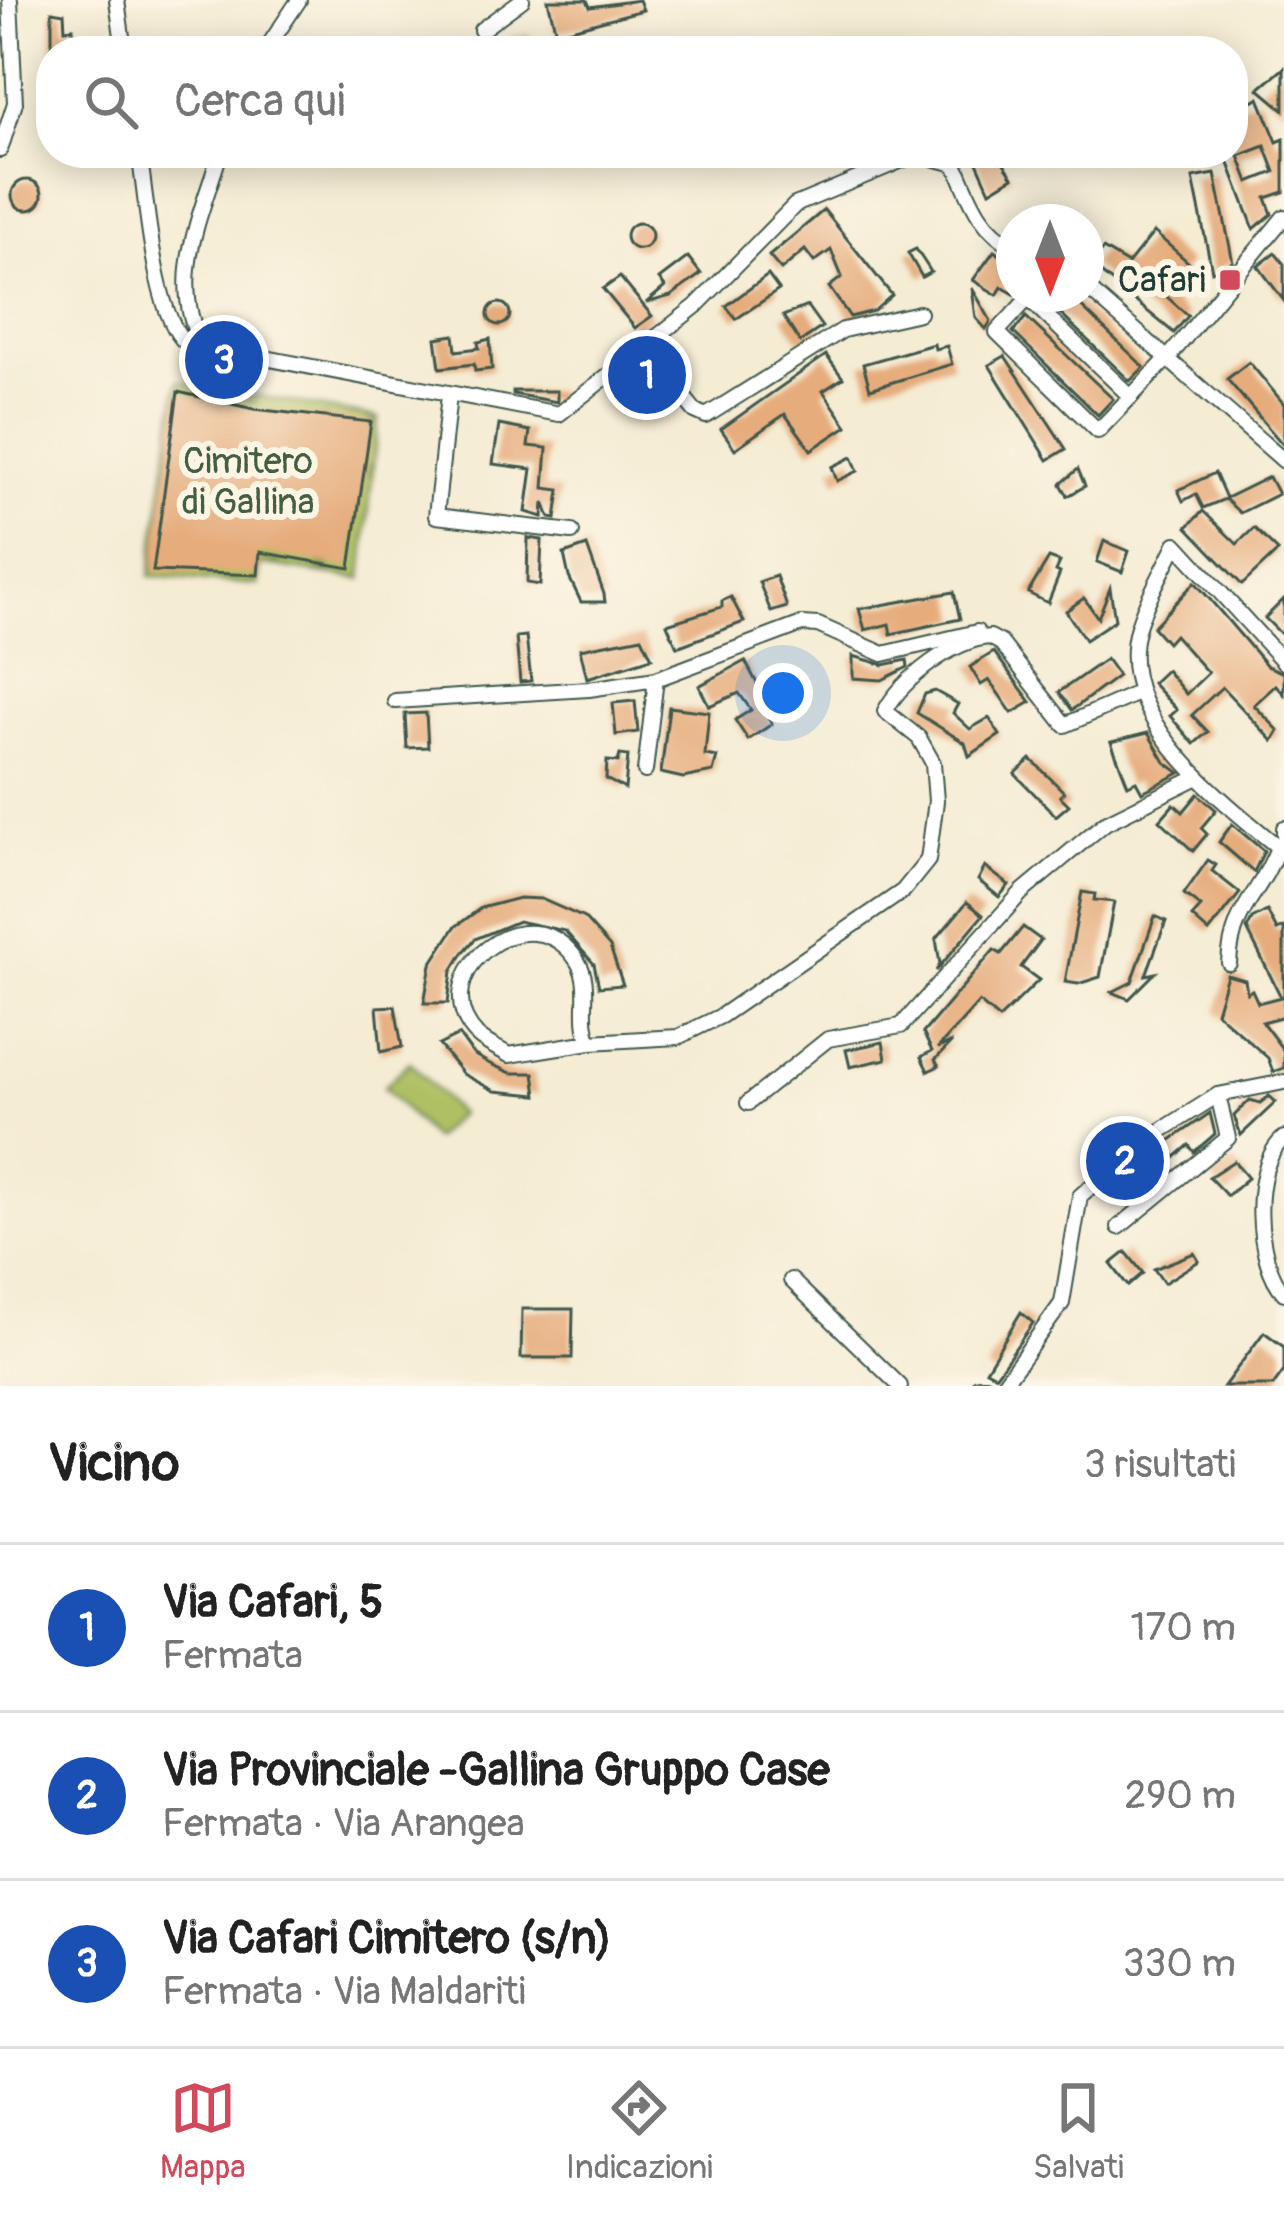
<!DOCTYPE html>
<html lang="it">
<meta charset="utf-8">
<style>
body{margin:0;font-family:Pangolin,sans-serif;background:#f6f6f6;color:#222}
.compass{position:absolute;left:996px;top:204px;width:108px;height:108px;border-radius:50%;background:#fff;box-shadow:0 6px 30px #0003;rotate:180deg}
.you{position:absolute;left:783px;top:693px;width:42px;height:42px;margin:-30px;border:9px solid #fff;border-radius:50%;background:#1a73e8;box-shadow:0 0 0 18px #1a73e833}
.badge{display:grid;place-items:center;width:78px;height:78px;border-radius:50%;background:#d1495b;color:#fff;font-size:39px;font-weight:700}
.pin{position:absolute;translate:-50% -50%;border:6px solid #fff;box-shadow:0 3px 12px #0006}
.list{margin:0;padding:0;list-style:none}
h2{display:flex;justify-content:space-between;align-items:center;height:156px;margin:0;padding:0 48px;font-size:51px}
h2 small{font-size:39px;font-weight:400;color:#767676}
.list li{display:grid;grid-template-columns:78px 1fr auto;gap:36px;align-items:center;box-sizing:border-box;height:168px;padding:0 48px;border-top:3px solid #e0e0e0}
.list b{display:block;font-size:45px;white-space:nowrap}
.list p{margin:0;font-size:39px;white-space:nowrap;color:#767676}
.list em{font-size:39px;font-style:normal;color:#767676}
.icon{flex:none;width:66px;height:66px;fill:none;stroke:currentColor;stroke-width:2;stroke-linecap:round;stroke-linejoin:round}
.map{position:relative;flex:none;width:1284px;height:1386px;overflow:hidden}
.search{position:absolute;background:#fff;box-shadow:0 6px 30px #0003;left:36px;right:36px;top:36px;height:132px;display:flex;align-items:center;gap:30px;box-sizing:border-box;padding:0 42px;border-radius:48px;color:#767676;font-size:45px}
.sheet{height:660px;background:#fff}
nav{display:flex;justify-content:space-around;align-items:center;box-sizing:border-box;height:168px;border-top:3px solid #e0e0e0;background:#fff;font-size:33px;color:#767676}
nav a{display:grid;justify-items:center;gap:6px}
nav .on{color:#d1495b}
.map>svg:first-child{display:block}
</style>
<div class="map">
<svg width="1284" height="1386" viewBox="0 0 1284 1386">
<defs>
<pattern id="cemetery-stones" width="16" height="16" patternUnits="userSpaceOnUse" patternTransform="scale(3)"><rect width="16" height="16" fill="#aec063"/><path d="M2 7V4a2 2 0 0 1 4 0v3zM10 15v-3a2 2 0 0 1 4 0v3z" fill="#8d9d52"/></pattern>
</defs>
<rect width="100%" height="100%" fill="#fcf5e5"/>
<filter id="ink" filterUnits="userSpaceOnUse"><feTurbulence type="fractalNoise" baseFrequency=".00833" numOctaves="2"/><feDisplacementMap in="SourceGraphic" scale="24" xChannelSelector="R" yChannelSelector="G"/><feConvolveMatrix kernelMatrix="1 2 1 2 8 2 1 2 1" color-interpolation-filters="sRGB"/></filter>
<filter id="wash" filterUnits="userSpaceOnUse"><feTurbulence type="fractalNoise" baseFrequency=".004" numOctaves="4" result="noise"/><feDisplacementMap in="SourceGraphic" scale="48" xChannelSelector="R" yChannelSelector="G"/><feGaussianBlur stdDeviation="2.7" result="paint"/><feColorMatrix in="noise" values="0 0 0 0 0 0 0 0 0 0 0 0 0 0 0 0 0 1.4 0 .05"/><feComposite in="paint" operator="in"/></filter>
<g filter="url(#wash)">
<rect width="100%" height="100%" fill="#f4ecd3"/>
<path fill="url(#cemetery-stones)" stroke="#667e4c" stroke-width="3" d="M178,381L378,418L362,579L260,564L258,585L150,576Z"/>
<path fill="#aec063" stroke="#667e4c" stroke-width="3" d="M410,1062L459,1114L433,1139L384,1087Z"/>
<g id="blocks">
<g fill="#e6ac7c" fill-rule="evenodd">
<path d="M548,0H587L590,7L639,0L643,10L556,33Z"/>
<path d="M52,11L64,13L65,29L73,28L74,51H52Z"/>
<path d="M529,33L533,51H513L510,37Z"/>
<path d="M1284,68V110L1259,89Z"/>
<path d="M1259,98L1277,142L1284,139V192L1266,198L1272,214L1254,229L1225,153H1233V108ZM1265,146L1275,172L1249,182L1239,156Z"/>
<path d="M973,153H997L1013,177L990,191Z"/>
<path d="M1215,174L1233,262L1212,271L1193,178Z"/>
<circle cx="27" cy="195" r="15"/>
<path d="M1035,205L1051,222H1016Z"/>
<path d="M824,210L892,295L874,311L850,317L829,287L842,277L831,250L814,262L805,250L781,270L769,256Z"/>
<circle cx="639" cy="236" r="13"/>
<path d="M1154,232L1189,263L1165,295L1188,316L1174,333L1091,265L1103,249L1128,264Z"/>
<path d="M916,249L931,272L922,277L908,253Z"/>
<path d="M994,251L1014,264V294L1002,287L997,295L973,280Z"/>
<path d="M1275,253L1284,264V301L1258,266Z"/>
<path d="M688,257L701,274L671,296L646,303L665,287L659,279Z"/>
<path d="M768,275L779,290L736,319L726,306Z"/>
<path d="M620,277L652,316L635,328L603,289Z"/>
<path d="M972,288L991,321L986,329L976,318Z"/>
<path d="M1047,294H1068L1144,367L1130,381L1044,298Z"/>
<circle cx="499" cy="314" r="11"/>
<path d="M807,306L822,327L800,342L783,316Z"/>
<path d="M1026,317L1113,399L1098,415L1013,332Z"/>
<path d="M454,335L456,351L479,348L478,342L490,339L492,369L475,371L474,364L440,368L436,338Z"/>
<path d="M934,344L935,349L947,346L952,364L870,389L863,364Z"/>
<path d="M826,355L843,378L823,391L847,426L811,450L785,414L735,449L721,429Z"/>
<path d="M1005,356L1066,449L1048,460L989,365Z"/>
<path d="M1249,362L1284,404V446L1227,379Z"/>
<path d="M513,391H557V402L513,394Z"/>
<path d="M178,392L254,409L371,422L350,568L260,552L258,575L153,571Z"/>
<path d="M499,425L530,431L528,446L547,448L544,488L560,490L556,519L550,518L544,502L543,517L526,512L532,469L493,464Z"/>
<path d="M852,457L858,471L837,481L832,467Z"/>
<path d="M1078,469L1085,486L1068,496L1061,484Z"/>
<path d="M1215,473L1226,498L1269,477L1278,494L1240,513L1225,499L1203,508L1196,494L1183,501L1178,490Z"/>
<path d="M1203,511L1237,544L1254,528L1278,551L1242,585L1187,527Z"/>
<path d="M528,538L542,540L540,585L527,583Z"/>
<path d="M1104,541L1129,551L1122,572L1097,562Z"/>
<path d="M587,546L604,594L605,602H581L569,577L564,554Z"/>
<path d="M1049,558L1060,562L1056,571L1060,573L1048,603L1028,593Z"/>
<path d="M776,576L787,607L771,612L759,582Z"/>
<path d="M1195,582L1267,666L1284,673V694L1276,685L1254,705L1279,731L1273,741L1222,687L1192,715L1208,732L1194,744L1170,716L1177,710L1152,683L1166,670L1186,694L1208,673L1174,635L1167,643L1153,627Z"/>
<path d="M1110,588L1115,620L1085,640L1066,611L1084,598L1098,618Z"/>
<path d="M954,592L960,619L891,634L889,624L865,630L859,609Z"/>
<path d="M731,597L744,622L677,647L667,624L722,607V601Z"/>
<path d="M1284,599V637L1265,618Z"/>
<path d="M526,636L531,681L520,682L516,637Z"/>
<path d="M642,637L652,658L587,678L580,649Z"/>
<path d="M994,652L1031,702L1012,713L989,680L981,685L970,667Z"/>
<path d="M853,656L884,665L907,660L908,667L882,680L853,678Z"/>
<path d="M1106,659L1118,676L1072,710L1059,692Z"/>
<path d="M745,661L760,689L791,674L804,693L786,705L776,692L760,704L772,724L748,740L735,720L751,710L739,693L709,706L699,686Z"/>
<path d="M935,691L958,704L953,713L970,729L989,718L1000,735L969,756L965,743L917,713L925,694Z"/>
<path d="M635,701L638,732L616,735L613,703Z"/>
<path d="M669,707L709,712L705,755L717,757L713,772L683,778L661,773Z"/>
<path d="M426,713L428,747L407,748L405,714Z"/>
<path d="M1148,733L1165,762L1180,773L1142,792L1136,781L1128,785L1111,742Z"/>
<path d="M620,755L628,756L625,789L606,779L607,761L618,762Z"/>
<path d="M1031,759L1064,792L1060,796L1069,805L1056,816L1015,774Z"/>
<path d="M1198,794L1216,810L1201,828L1207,834L1193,851L1160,820L1174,804L1183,812Z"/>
<path d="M1232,824L1264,851L1254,872L1219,842Z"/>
<path d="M1208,860L1216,865L1212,871L1240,893L1209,932L1192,917L1201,907L1184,894Z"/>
<path d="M985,867L1009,885L999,897L978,880Z"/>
<path d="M1082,892L1095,894L1094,900L1114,902L1100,977L1078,984L1065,982Z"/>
<path d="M519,898L541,899L584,918L610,947L623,985L599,987L594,964L565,931L518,921L475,939L463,953L452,971L448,1003H424L431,964L455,927L481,908Z"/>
<path d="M967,902L983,915L936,971L940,964L936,939Z"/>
<path d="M1267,911L1277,930L1284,927V1016L1262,1022L1284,1051V1068L1273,1072L1268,1058L1216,1012L1227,975L1245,980L1247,993L1252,990L1258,1003L1281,997L1247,929L1252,919Z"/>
<path d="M1155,916L1166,921L1146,975L1155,973L1129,999L1112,992L1132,982Z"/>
<path d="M1023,927L1041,940L1021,967L1039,980L999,1019L979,1002L938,1048L952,1042L935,1060L939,1066L928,1071L921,1057L932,1051L923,1033L994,950L1001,954Z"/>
<path d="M395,1006L402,1047L381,1052L377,1007Z"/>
<path d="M459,1035L473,1054L490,1064L511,1073H534L537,1095L495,1091L463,1074L439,1045Z"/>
<path d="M883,1042L886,1059L850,1067L846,1050Z"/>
<path d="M1269,1096L1276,1102L1241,1135L1234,1116L1250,1100L1260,1103Z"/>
<path d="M1210,1113L1215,1134L1194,1152L1189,1145L1136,1191L1126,1179L1145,1164L1142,1160Z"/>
<path d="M1234,1161L1248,1178L1227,1196L1209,1177Z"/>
<path d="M1126,1252L1143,1273L1128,1286L1111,1264Z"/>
<path d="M1194,1253L1199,1261L1164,1283L1154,1269Z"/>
<path d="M522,1309H573L572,1358H521Z"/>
<path d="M1021,1312L1033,1323L996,1375L986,1370Z"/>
<path d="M1264,1332L1284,1347V1371L1273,1386H1224Z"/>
</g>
</g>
</g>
<g filter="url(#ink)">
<use href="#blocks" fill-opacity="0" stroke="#3f574c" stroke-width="3"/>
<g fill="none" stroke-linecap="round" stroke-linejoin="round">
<g stroke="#3f574c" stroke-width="18">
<g id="minor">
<path d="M117,0L124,51"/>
<path d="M481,30L522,0"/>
<path d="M265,51L299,0"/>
<path d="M0,150L15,103L10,0"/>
<path d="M139,153C147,199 153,314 186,343L559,414L696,306L795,205L917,154L955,164C970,198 979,229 1014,246"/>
<path d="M1086,287L1284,461"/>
<path d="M1032,294L997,332L1098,431L1169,357L1284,217"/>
<path d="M1028,298L1131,397"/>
<path d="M203,348C168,281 199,222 220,153"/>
<path d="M644,348L695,411L706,416L843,330L919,313"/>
<path d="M449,395L436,516L572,532"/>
<path d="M1284,662L1176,544C1163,572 1145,601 1137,630C1113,720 1224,802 1284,852"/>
<path d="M395,701L589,689L656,679L802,624L818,625L883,654L977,632L979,636"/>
<path d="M645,771L656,679"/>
<path d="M1284,828V835"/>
<path d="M1229,963C1232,907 1261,895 1278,847"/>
<path d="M590,1042C578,1015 593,987 578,962C530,886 420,976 477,1035C485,1043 499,1049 509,1055L590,1042L678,1037L721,1016L903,891L928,860L936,801L933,763L919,738L885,711C902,680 952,640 990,637L1001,643L1065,725L1138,693"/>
<path d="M748,1103L828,1039L901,1026L1022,892L1105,823L1196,778"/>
<path d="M1284,1138C1250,1166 1255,1262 1284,1293"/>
<path d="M1119,1227L1228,1138L1218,1095"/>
<path d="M791,1280L900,1386"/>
<path d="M978,1386H986"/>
<path d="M1002,1386L1062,1303L1080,1196L1140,1144L1218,1095L1284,1082"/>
</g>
</g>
<use href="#minor" stroke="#fff" stroke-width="14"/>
</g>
</g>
<rect fill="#d1495b" stroke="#fcf5e5" stroke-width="4.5" x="1218" y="268" width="24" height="24" rx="6"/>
<g text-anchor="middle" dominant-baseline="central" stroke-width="12" stroke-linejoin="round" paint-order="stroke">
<g font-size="36" fill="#1f3d34" stroke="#fcf5e5" text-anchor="end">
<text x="1206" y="280">Cafari</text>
</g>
<g font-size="36" fill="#435e40" stroke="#fcf5e5">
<text x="248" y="461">Cimitero<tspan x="248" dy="41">di Gallina</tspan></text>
</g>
</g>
</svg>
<svg class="compass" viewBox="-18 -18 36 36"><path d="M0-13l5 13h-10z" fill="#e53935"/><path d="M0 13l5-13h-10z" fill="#767676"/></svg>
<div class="you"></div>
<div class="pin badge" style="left:647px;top:375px;background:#1a4fb4">1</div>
<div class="pin badge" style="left:1125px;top:1161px;background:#1a4fb4">2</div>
<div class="pin badge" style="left:224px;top:360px;background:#1a4fb4">3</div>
<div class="search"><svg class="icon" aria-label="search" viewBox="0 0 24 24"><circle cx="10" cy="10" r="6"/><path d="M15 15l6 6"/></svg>Cerca qui</div>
</div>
<section class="sheet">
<h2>Vicino<small>3 risultati</small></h2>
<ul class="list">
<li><span class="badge" style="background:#1a4fb4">1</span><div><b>Via Cafari, 5</b><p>Fermata</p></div><em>170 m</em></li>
<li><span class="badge" style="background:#1a4fb4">2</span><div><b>Via Provinciale -Gallina Gruppo Case</b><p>Fermata · Via Arangea</p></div><em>290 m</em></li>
<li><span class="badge" style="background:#1a4fb4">3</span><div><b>Via Cafari Cimitero (s/n)</b><p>Fermata · Via Maldariti</p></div><em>330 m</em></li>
</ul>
</section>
<nav>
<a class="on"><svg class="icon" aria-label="map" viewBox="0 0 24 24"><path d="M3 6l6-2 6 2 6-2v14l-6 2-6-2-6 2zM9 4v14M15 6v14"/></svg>Mappa</a>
<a><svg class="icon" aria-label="directions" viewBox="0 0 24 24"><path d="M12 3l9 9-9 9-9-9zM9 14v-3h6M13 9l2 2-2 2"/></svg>Indicazioni</a>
<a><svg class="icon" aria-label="saved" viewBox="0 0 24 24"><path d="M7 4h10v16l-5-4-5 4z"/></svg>Salvati</a>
</nav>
